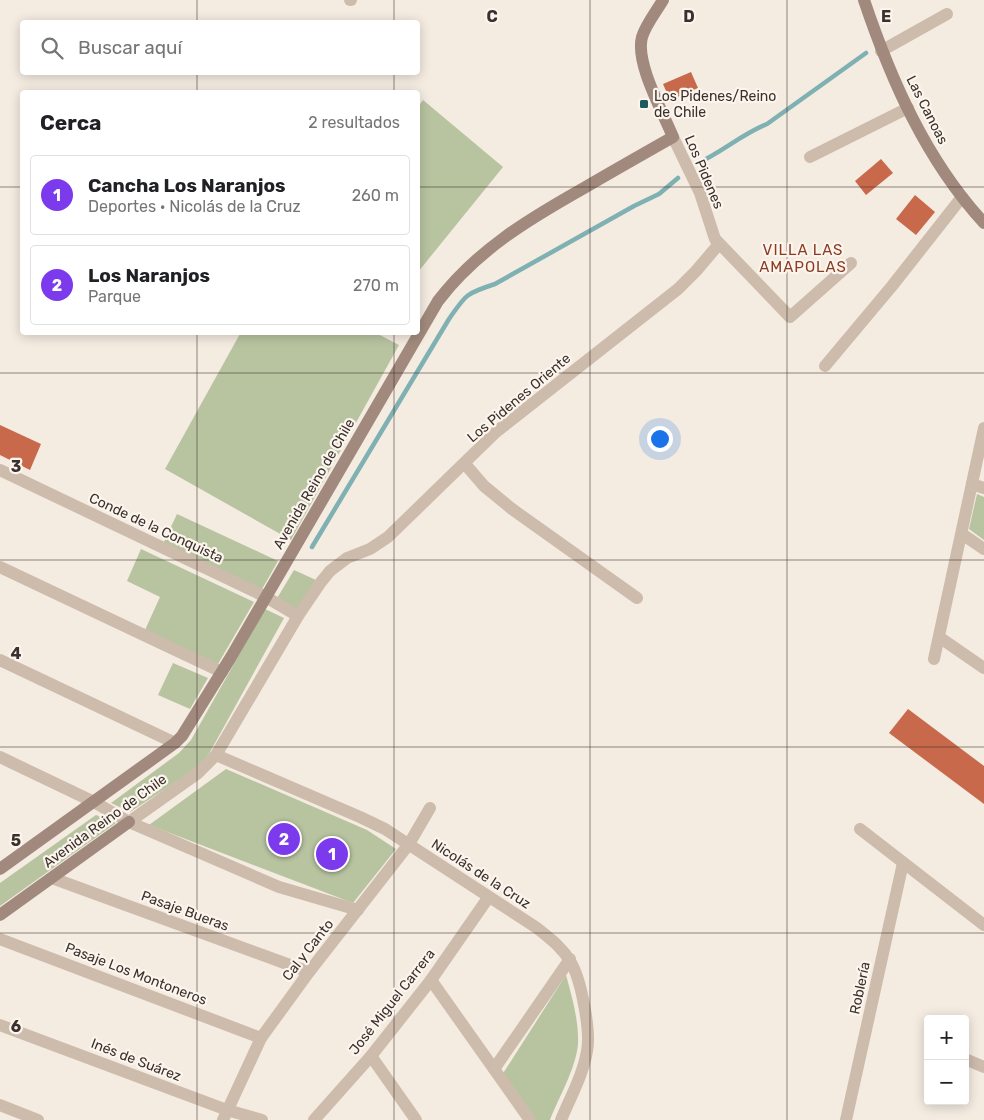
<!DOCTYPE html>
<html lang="es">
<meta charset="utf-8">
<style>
body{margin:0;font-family:Rubik,sans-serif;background:#f6f6f6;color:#202124}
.controls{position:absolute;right:15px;bottom:15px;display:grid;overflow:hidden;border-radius:5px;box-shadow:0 2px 12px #0003}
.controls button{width:45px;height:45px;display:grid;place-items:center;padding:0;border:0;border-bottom:1px solid #e0e0e0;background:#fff;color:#202124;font:25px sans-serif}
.you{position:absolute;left:659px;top:438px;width:18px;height:18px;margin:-12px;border:4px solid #fff;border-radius:50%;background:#1a73e8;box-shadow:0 0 0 8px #1a73e833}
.badge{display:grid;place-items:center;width:32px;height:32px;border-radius:50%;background:#7c3aed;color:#fff;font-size:16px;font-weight:700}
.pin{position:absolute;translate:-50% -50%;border:2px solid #fff;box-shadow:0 1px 5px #0006}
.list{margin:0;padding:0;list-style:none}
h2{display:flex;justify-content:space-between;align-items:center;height:65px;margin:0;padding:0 20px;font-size:21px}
h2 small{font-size:16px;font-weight:400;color:#757577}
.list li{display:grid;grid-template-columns:32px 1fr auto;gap:15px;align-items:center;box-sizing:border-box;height:80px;margin:0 10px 10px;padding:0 10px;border:1px solid #e0e0e0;border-radius:5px}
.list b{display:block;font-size:19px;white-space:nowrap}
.list p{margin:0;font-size:16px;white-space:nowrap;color:#757577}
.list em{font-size:16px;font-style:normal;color:#757577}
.icon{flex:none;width:28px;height:28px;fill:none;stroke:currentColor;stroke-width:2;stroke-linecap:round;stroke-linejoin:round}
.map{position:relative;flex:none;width:984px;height:1120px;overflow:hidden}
.search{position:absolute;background:#fff;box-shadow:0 2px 12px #0003;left:20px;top:20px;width:400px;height:55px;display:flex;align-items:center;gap:12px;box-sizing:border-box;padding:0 18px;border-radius:5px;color:#757577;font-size:19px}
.panel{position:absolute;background:#fff;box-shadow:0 2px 12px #0003;left:20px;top:90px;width:400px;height:245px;border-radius:5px}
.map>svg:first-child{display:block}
</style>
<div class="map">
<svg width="984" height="1120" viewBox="0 0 984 1120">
<rect width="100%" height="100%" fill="#f4ebe1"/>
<g fill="#b8c4a0">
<path d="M423,100L503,167L418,272V107Z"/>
<path d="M241,332L376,333L399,345L291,540L165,469Z"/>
<path d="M977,494L984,497V540L969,529Z"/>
<path d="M177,514L278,561L261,591L163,544Z"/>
<path d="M141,549L254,602L218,664L145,630L160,597L127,581Z"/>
<path d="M294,570L316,580L296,610L276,600Z"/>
<path d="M265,609L284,618L210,752L200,766L130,812L111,803L179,753L191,740Z"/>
<path d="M173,663L208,678L190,709L158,695Z"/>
<path d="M226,769L367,830L396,849L353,903L149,825Z"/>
<path d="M96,815L116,823L0,906V883Z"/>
<path d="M566,975C572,997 579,1021 578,1044C576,1068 559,1097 550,1120H533L502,1075Z"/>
</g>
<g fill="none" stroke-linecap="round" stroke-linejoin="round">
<g stroke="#7fb0b2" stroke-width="4.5">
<path d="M698,163C722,152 742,134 767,124L866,53"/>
<path d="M312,547L449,319C466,294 467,293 495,284L634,206L659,194L678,178"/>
</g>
</g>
<g fill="#c8694b">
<path d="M691,72L698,88L670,100L663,84Z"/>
<path d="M881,159L893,173L866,195L855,181Z"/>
<path d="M915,195L935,212L916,235L896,219Z"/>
<path d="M0,425L41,444L30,470L0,455Z"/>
<path d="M908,709L984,766V804L889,733Z"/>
</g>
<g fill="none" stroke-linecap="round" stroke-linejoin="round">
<g stroke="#cdbbac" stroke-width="12">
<path d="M350,0H351"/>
<path d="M881,51L947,14"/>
<path d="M673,137L700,193L715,239L790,317L851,263"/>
<path d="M810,157L908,108"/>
<path d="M825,366L892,286L962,197"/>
<path d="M465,464L484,486L512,509L637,598"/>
<path d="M0,470L266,597L298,616"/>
<path d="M972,484L984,488"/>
<path d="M962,534L984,549"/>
<path d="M0,567L222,672"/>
<path d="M939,637L984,668"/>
<path d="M934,659L984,428"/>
<path d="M0,660L175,743"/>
<path d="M216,755L360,817L385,829L537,928C549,938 562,947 570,961C581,978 591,1031 587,1051C583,1075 570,1098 561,1120"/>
<path d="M0,757L94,802L129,822L279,887L358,910"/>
<path d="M129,822L198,773L216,755L298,616L321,582L330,571L347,558L370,549L388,537L496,432L678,289L696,271L719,244"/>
<path d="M860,829L984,925"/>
<path d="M52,878L309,972"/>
<path d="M0,939L261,1038"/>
<path d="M431,980L530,1120"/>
<path d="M0,1025L227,1110L262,1120"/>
<path d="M371,1056L416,1120"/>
<path d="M965,1059L984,1067"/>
<path d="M494,1069L570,959"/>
<path d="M0,1105L38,1120"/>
<path d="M223,1120L261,1038L309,972L409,844L430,808"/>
<path d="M314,1120L371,1056L431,980L488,898"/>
<path d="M846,1120L903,863"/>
</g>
<g stroke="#a18a7d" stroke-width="12">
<path d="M864,0C891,80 926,160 984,223"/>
<path d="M0,869L175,743L182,736L231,657L438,301C477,250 529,219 584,188C613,171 643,154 673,137C663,112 635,63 642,37C646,24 656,12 663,0"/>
<path d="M0,915L129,822"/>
</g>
</g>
<path fill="none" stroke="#3b302b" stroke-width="1" stroke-opacity="0.55" d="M197,0V22M394,0V22M590,0V1120M787,0V1120M197,72V92M394,72V92M0,187H22M418,187H984M197,332V1120M394,332V1120M0,373H984M0,560H984M0,747H984M0,933H984"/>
<rect fill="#1f5a5e" stroke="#fbf5ee" stroke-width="2" x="639" y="99" width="10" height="10" rx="2.5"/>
<g text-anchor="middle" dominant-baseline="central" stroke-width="4.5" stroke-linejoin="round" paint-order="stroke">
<g font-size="14" fill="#3b302b" stroke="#fbf5ee" text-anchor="start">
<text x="654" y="96">Los Pidenes/Reino<tspan x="654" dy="16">de Chile</tspan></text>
</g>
<g font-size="14" fill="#3b302b" stroke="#fbf5ee">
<text transform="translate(927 110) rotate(63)">Las Canoas</text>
<text transform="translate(704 172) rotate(67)">Los Pidenes</text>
<text transform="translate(519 398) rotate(-40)">Los Pidenes Oriente</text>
<text transform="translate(314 484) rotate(-60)">Avenida Reino de Chile</text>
<text transform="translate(156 528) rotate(25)">Conde de la Conquista</text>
<text transform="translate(105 821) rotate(-36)">Avenida Reino de Chile</text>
<text transform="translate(481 874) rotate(33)">Nicolás de la Cruz</text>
<text transform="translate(185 911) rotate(20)">Pasaje Bueras</text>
<text transform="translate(308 950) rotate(-52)">Cal y Canto</text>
<text transform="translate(136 974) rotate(21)">Pasaje Los Montoneros</text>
<text transform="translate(860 988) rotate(-78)">Roblería</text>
<text transform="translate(392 1002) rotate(-52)">José Miguel Carrera</text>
<text transform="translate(136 1060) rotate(21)">Inés de Suárez</text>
</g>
<g font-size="15" letter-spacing="1" fill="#8c3b22" stroke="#fbf5ee">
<text x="803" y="250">VILLA LAS<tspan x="803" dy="17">AMAPOLAS</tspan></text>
</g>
</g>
<g font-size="16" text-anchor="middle" font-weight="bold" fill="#3b302b" stroke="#fbf5ee" stroke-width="4.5" stroke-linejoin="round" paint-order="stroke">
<text x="492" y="22">C</text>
<text x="689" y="22">D</text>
<text x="886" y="22">E</text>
<text x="16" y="472">3</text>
<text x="16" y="659">4</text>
<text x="16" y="846">5</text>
<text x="16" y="1032">6</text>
</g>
</svg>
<div class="controls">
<button>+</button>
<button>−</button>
</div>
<div class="you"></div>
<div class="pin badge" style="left:332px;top:854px">1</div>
<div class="pin badge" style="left:284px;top:839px">2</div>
<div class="search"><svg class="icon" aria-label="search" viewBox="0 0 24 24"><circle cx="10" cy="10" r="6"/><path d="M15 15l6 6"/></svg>Buscar aquí</div>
<section class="panel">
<h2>Cerca<small>2 resultados</small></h2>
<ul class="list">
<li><span class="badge">1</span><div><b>Cancha Los Naranjos</b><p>Deportes · Nicolás de la Cruz</p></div><em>260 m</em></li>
<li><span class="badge">2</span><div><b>Los Naranjos</b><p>Parque</p></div><em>270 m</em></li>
</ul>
</section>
</div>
